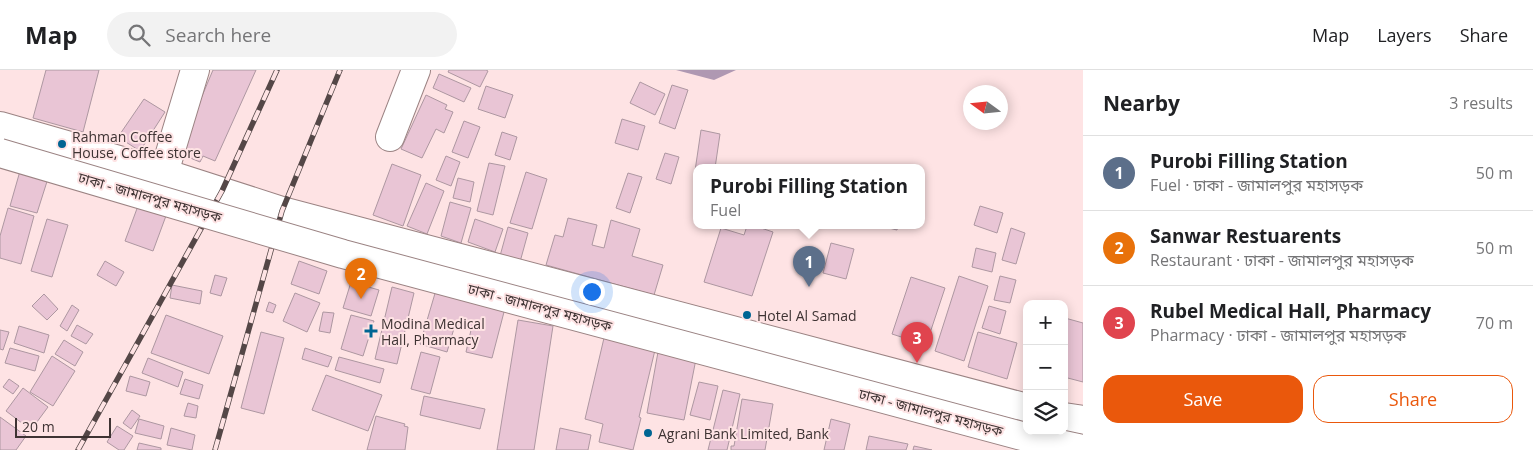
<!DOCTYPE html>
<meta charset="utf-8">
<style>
body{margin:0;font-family:"Open Sans","Noto Sans Bengali",sans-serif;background:#f2f2f2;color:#202124}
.controls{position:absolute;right:15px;bottom:15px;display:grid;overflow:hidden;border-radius:10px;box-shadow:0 2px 12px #0003}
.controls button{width:45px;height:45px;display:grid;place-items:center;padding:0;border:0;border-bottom:1px solid #e0e0e0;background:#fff;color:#202124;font:25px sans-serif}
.compass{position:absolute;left:963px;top:15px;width:45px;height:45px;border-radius:50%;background:#fff;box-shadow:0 2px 12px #0003;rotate:285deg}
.scale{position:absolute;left:15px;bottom:12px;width:96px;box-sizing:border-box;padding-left:5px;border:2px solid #3e3333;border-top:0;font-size:14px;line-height:18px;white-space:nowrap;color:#3e3333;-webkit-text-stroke:4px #fee3e4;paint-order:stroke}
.you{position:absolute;left:591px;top:221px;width:18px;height:18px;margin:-12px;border:4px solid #fff;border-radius:50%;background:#1a73e8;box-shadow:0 0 0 8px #1a73e833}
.badge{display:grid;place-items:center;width:32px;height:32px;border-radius:50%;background:#ea580c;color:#fff;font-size:16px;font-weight:700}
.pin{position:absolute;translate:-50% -41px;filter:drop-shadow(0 1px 2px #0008)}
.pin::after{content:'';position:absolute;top:26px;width:18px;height:15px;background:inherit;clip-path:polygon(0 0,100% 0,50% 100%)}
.popup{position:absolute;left:693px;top:94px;width:232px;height:65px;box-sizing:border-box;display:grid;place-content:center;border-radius:10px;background:#fff;filter:drop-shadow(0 1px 4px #0005);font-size:16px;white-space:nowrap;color:#757577}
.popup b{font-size:19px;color:#202124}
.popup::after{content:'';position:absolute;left:50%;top:100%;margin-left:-10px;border:10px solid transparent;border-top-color:#fff}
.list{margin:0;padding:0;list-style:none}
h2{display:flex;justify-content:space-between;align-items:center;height:65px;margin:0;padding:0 20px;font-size:21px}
h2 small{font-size:16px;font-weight:400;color:#757577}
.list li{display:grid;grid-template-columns:32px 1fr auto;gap:15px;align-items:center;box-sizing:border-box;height:75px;padding:0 20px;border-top:1px solid #e0e0e0}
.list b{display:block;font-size:19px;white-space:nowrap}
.list p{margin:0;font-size:16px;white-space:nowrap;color:#757577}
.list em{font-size:16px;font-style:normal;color:#757577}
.actions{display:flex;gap:10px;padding:15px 20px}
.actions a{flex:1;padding:11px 0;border:1px solid #ea580c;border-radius:15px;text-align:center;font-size:18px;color:#ea580c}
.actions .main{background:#ea580c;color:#fff}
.icon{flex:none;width:28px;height:28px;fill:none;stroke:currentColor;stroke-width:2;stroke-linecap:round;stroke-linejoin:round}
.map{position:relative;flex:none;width:1083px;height:380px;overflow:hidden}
header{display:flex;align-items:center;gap:30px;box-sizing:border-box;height:70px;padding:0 25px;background:#fff;border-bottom:1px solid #e0e0e0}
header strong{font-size:24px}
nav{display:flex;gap:28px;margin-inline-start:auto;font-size:18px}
.search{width:350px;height:45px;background:#f2f2f2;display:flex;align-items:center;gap:12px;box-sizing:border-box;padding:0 18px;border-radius:28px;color:#757577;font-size:19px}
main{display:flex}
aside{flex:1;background:#fff}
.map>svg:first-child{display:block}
</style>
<header>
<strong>Map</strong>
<div class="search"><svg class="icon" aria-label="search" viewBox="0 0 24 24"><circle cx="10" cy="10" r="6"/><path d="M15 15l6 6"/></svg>Search here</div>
<nav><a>Map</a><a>Layers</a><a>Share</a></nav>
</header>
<main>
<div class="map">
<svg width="1083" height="380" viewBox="0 0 1083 380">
<rect width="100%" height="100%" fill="#fee3e4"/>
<path fill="#af98b2" d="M676,0H736L714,10Z"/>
<g fill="#e9c5d5" stroke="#ad97a1">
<path d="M46,0H99L83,62L33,48Z"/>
<path d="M213,0H256L215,91L203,86L200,92L178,83Z"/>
<path d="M449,0H486L488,1L480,17L448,2Z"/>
<path d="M439,4L471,18L464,32L433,18Z"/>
<path d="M640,12L665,24L655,45L630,33Z"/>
<path d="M672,15L688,20L675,59L659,53Z"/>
<path d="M486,16L513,25L505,48L478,39Z"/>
<path d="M426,25L447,35L445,39L453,42L444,63L436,59L422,88L401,79Z"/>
<path d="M144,29L165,42L140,81L118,67Z"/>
<path d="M622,49L645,56L638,80L615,73Z"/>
<path d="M464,51L480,57L468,88L452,82Z"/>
<path d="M701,60L720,64L715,98H696V101H695Z"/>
<path d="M502,62L517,67L510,90L495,85Z"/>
<path d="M665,83L679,87L671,114L656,109Z"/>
<path d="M446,86L460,92L451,116L436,110Z"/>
<path d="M489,93L505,96L493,145L477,141Z"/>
<path d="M22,94L50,102L37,143L10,136Z"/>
<path d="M392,94L421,105L403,156L373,145Z"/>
<path d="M526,102L547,109L532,159L510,153Z"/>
<path d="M628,103L642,107L630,143L616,138Z"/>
<path d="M458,108L474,112L470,132L453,128Z"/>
<path d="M426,113L444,121L427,164L407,156Z"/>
<path d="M142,125L170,135L153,181L125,171Z"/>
<path d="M450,132L471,138L461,173L441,166Z"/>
<path d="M980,136L1003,143L997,163L974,155Z"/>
<path d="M8,138L34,146L21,194L0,188V166Z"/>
<path d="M568,148L597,155L592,175L604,178L611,150L640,159L632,186L663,195L654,225L546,195L555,165L563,167Z"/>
<path d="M47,149L68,155L52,207L31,201Z"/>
<path d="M475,149L503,159L495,182L468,172Z"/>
<path d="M747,156H755L773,162L752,226L704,212L721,158L744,165Z"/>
<path d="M881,156H898L897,160Z"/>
<path d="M508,157L528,163L520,192L500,186Z"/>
<path d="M1011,158L1025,163L1016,194L1002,190Z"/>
<path d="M831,173L854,179L846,209L823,203Z"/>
<path d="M976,178L996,183L992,202L972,197Z"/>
<path d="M105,191L124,202L116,216L97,205Z"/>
<path d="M299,191L327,201L319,224L291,214Z"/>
<path d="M215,205L227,208L221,226L210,223Z"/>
<path d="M959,206L988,216L964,291L935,281Z"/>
<path d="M1000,206L1016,210L1010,233L994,230Z"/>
<path d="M911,207L945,218L926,275L892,264Z"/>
<path d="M351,212L379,220L371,246L343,238Z"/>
<path d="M172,215L202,221L200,234L170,228Z"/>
<path d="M392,217L414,223L397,294L375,289Z"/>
<path d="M436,220L503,239L502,241L504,242L492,288L466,282L471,260L455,255L447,282L420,274Z"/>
<path d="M295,223L320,233L307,262L283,251Z"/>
<path d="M44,224L58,239L47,250L32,236Z"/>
<path d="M269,232L276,235L273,243L266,241Z"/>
<path d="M72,235L79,240L67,261L60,256Z"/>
<path d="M989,236L1006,241L1000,264L982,258Z"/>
<path d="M323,242L334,243L330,263L319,261Z"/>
<path d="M166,245L223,266L209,304L151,283Z"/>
<path d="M351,245L374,251L363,286L341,279Z"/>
<path d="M1065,248L1083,253V312L1064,307Z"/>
<path d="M518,250L553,256L534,380H497Z"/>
<path d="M77,255L93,264L86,274L71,266Z"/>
<path d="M19,256L49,265L44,283L14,273Z"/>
<path d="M0,260L9,262L3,280L0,279Z"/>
<path d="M261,262L284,268L264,344L241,338Z"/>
<path d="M978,262L1017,273L1007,309L968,297Z"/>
<path d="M604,268L655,280L639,347L641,348L633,380L599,372L603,354L585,349Z"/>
<path d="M64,270L83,282L75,296L55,284Z"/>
<path d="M10,278L39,286L35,301L5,293Z"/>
<path d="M305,278L332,287L328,297L302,289Z"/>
<path d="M421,282L440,287L430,324L411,319Z"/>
<path d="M658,282L696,289L684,350L647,343Z"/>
<path d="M52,286L75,301L53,336L30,322Z"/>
<path d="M339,287L384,299L380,313L335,300Z"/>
<path d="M148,288L183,302L178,317L142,303Z"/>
<path d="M326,305L382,325L368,361L312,340Z"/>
<path d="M130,306L150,312L146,326L126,321Z"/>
<path d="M9,309L19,316L13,324L3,317Z"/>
<path d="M185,309L203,315L199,329L180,324Z"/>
<path d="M699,312L718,316L710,350L690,345Z"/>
<path d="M23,318L48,337L31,360L6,341Z"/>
<path d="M723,320L740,324L727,380H708Z"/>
<path d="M424,326L485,339L480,359L420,345Z"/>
<path d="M742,329L773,334L765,380H731V376H734Z"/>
<path d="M188,333L198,336L196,348L184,346Z"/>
<path d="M132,340L140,346L131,359L123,353Z"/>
<path d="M376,346L405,354L404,356L408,357L405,380H367Z"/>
<path d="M0,347L26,366L16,380H0Z"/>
<path d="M139,349L164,356L161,369L135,363Z"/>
<path d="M831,349L850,354L844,380H824Z"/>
<path d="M117,356L133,366L124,380H119L107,372Z"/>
<path d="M171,358L195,365L192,380L167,375Z"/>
<path d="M560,358L591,365L588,380H556Z"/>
<path d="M869,366L908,374L906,380H866Z"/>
<path d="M139,373L161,378V380H137Z"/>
<path d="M914,376L932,380H913Z"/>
</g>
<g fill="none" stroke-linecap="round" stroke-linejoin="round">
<g stroke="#9b8383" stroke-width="30">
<path id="minor" d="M390,67L416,0"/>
</g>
<g stroke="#9b8383" stroke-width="30">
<g id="primary">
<path d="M0,56L164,103L282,141L1027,338"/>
<path d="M164,103L195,0"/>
<path d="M1064,347L1083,350"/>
</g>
</g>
<use href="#minor" stroke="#fff" stroke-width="28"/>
<use href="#primary" stroke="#fff" stroke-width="28"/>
<g stroke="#544747" stroke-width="5.5">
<g id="rail">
<path d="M78,380L222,121L277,0"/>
<path d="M215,380L282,141L340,0"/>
</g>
</g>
<use href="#rail" stroke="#fee3e4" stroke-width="4" stroke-dasharray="11" stroke-linecap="butt"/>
<g stroke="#9b8383" stroke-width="30" stroke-linecap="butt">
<path id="trunk-bridge" d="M0,83L343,184L1022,366L1083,379"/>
</g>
<use href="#trunk-bridge" stroke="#fff" stroke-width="28"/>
</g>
<g fill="#006593" stroke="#fee3e4" stroke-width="2">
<circle cx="62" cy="74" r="5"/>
<circle cx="747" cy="245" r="5"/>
<path d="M368.5 253.5h5v5h5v5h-5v5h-5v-5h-5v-5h5z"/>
<circle cx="648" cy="363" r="5"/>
</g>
<g text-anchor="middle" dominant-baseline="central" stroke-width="4" stroke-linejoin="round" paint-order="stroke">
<g font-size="14" fill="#3e3333" stroke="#fee3e4" text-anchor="start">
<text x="72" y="66">Rahman Coffee<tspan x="72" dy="16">House, Coffee store</tspan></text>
<text x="757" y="245">Hotel Al Samad</text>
<text x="381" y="253">Modina Medical<tspan x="381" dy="16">Hall, Pharmacy</tspan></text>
<text x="658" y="363">Agrani Bank Limited, Bank</text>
</g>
<g font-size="14" fill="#3e3333" stroke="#fee3e4">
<text transform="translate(150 127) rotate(16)">ঢাকা - জামালপুর মহাসড়ক</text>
<text transform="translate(540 237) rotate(15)">ঢাকা - জামালপুর মহাসড়ক</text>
<text transform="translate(931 342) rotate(15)">ঢাকা - জামালপুর মহাসড়ক</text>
</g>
</g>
</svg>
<div class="controls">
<button>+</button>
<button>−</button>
<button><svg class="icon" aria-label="layers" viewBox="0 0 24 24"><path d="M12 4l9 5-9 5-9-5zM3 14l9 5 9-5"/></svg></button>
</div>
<svg class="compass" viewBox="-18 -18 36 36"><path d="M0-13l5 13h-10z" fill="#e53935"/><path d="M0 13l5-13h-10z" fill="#757577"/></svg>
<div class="scale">20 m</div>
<div class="you"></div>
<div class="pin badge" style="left:809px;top:217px;background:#5c6f8a">1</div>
<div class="popup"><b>Purobi Filling Station</b>Fuel</div>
<div class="pin badge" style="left:361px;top:229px;background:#e8710a">2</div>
<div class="pin badge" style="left:917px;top:293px;background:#e0444e">3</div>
</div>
<aside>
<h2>Nearby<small>3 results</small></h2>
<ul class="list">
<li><span class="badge" style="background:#5c6f8a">1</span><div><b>Purobi Filling Station</b><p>Fuel · ঢাকা - জামালপুর মহাসড়ক</p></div><em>50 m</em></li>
<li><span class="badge" style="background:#e8710a">2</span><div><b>Sanwar Restuarents</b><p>Restaurant · ঢাকা - জামালপুর মহাসড়ক</p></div><em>50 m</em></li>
<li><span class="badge" style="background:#e0444e">3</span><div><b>Rubel Medical Hall, Pharmacy</b><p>Pharmacy · ঢাকা - জামালপুর মহাসড়ক</p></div><em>70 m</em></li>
</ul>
<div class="actions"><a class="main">Save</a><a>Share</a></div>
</aside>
</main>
